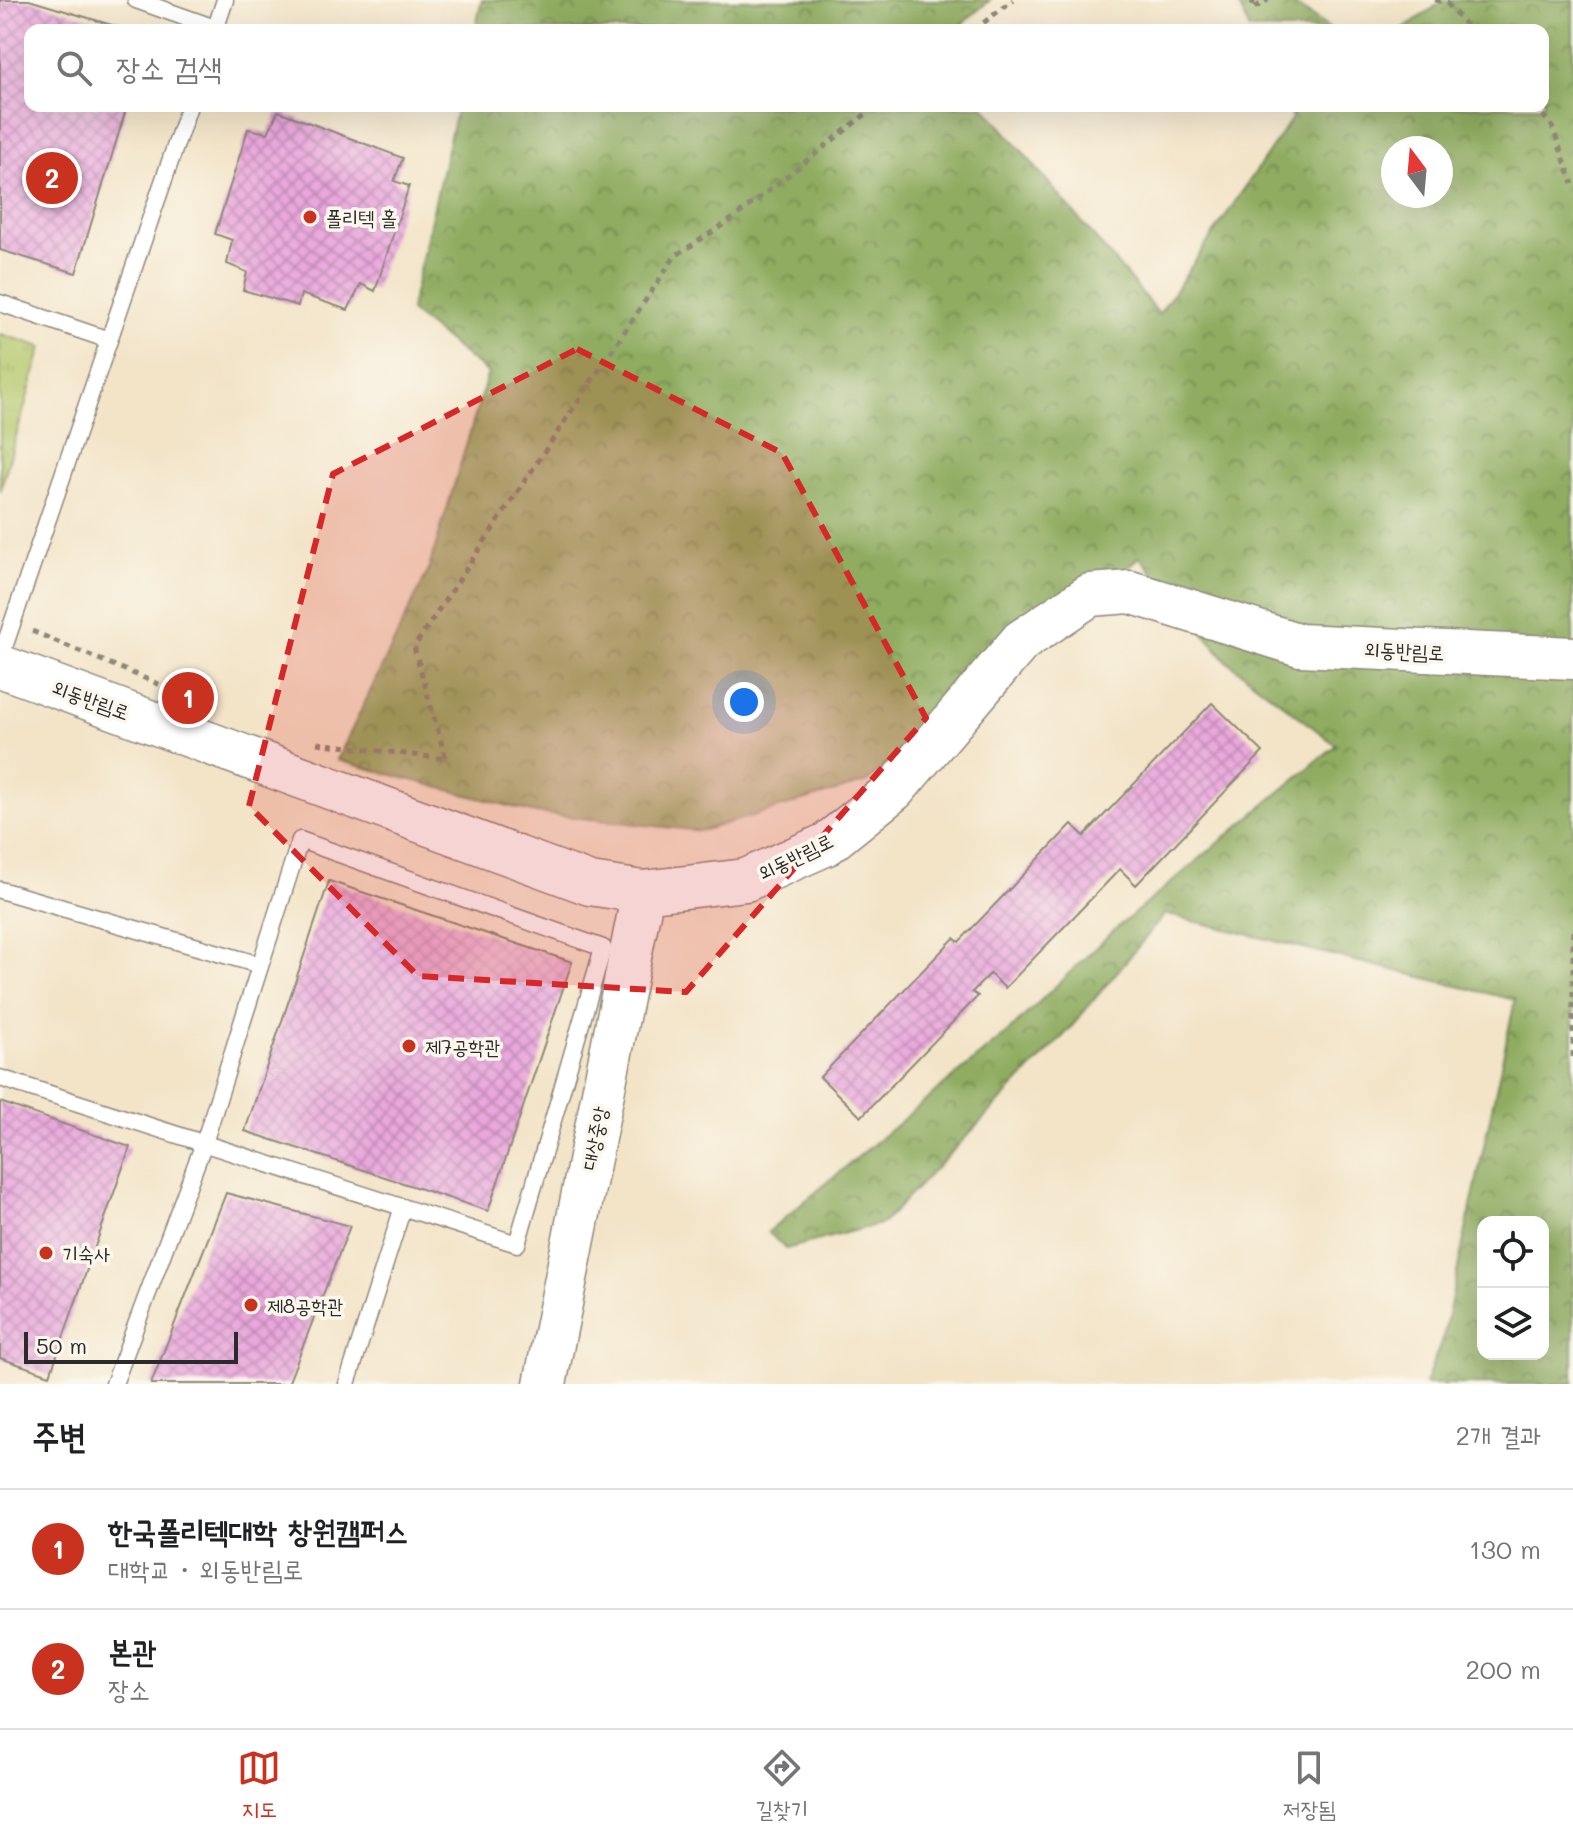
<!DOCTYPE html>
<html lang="ko">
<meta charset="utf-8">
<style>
body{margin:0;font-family:Mali,"Poor Story",sans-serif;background:#f6f6f6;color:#202124}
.controls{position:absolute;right:24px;bottom:24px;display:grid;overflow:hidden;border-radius:16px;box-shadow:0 8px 32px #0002}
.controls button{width:72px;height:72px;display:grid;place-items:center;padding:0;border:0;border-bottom:2px solid #e0e0e0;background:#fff;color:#202124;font:40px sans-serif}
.compass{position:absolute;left:1381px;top:136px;width:72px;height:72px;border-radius:50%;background:#fff;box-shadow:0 8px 32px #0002;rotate:344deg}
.scale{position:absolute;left:24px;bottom:20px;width:214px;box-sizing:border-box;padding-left:8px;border:4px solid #2b2b2b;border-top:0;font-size:22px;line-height:28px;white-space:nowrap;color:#2b2b2b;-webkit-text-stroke:6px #fbf7ec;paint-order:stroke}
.you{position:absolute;left:744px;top:702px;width:28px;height:28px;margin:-20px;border:6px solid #fff;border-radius:50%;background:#1a73e8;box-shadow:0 0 0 12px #1a73e833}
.badge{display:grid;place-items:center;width:52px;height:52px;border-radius:50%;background:#c8321e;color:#fff;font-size:26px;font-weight:700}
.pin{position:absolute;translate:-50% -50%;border:4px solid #fff;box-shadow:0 2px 8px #0006}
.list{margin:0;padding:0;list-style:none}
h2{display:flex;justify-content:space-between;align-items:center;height:104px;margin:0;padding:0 32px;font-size:34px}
h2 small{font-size:26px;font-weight:400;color:#757577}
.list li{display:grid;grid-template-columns:52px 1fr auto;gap:24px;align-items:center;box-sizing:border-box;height:120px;padding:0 32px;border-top:2px solid #e0e0e0}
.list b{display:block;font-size:30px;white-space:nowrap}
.list p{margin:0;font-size:26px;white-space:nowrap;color:#757577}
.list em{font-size:26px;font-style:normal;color:#757577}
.icon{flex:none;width:44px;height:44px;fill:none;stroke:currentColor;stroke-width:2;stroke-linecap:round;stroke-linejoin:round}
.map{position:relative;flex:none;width:1573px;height:1384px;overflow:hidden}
.search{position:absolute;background:#fff;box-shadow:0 8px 32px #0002;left:24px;right:24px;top:24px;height:88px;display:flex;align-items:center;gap:20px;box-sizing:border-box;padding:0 28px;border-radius:16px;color:#757577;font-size:30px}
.sheet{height:344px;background:#fff}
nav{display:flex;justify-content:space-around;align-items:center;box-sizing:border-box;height:112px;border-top:2px solid #e0e0e0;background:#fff;font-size:22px;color:#757577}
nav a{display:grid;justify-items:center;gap:4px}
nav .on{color:#c8321e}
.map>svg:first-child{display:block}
</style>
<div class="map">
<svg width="1573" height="1384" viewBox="0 0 1573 1384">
<defs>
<pattern id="grass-tufts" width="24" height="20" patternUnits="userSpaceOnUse" patternTransform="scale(2)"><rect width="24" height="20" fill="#b4c86c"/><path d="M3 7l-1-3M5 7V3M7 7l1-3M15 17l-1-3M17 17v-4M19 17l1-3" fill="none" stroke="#9bac5e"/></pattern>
<pattern id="forest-crowns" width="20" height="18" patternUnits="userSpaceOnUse" patternTransform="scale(2)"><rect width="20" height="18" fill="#8fac60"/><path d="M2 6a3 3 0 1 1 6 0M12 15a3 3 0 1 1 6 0" fill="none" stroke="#758c4f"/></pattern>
<pattern id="building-cross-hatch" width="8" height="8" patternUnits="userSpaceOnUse" patternTransform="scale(2)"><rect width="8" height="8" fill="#eaa7dd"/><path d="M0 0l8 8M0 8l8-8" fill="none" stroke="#be88b3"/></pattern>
</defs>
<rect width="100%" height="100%" fill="#fbf7ec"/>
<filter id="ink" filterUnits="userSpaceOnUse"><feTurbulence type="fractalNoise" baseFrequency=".0125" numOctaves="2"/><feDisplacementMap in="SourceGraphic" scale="16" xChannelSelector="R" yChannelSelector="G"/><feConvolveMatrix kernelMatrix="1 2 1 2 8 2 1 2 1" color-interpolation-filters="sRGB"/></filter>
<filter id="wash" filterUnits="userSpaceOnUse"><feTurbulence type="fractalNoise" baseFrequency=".006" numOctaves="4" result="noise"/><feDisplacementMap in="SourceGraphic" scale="32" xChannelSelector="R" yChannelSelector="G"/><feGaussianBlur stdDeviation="1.8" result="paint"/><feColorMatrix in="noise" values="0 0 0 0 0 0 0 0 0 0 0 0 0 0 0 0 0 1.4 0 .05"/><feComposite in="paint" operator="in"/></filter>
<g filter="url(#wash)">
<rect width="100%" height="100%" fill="#f3e4c8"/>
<path fill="url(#grass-tufts)" stroke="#707a4c" stroke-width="2" d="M0,334L42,347L0,491Z"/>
<g fill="url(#forest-crowns)" stroke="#5d6c46" stroke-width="2" fill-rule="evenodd">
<path d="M482,0H990L955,30H475Z"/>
<path d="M1236,0H1288L1332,30H1250Z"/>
<path d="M1445,0H1573V1384H1425L1444,1334L1515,1000L1165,914L1067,1032L883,1223L786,1249L768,1232L1008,1032L1112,932L1336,745L1228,662L1140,557L867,782L701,831L535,813L337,760L428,571L488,373L410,311L457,106H984L1159,314L1292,118L1287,106H1543V30H1401ZM1393,148H1441V196H1393ZM1483,1222H1543V1354H1483Z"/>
</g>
<g id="blocks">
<g fill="url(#building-cross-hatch)">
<path d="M0,0H29L125,29L30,30V106H127L76,273L0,250Z"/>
<path d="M278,111L403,158L394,181L409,186L375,291L361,284L348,310L301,294L298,306L243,290L247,272L227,264L232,240L215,234L248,129L268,133Z"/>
<path d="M1212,703L1263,752L1136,885L1120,869L1005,988L990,974L972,992L978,996L861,1117L820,1077L954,938L959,942L1072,824L1084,836Z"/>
<path d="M329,881L572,962L488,1211L245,1131Z"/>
<path d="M0,1102L130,1147L50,1375L0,1358Z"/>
<path d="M226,1193L350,1226L288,1384H151Z"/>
</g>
</g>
</g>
<g filter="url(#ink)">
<use href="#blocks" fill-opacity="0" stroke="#8f887a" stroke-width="2"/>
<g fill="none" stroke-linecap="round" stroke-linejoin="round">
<g stroke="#8f887a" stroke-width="19">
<g id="lane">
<path d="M136,0L215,28"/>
<path d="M215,30L225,0"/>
<path d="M0,303L109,340"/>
<path d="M0,659L189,106"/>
<path d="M0,890L260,965"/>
<path d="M0,1078L517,1244L603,948L300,840L204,1143L114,1384"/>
<path d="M347,1384L403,1207"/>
</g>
</g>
<g stroke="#8f887a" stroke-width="45">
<g id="secondary">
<path d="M0,666L590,884L643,892L746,880L827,844L894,790L1021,641L1090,595L1130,592L1300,645L1573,658"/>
<path d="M545,1384L643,892"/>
</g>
</g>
<g stroke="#8f887a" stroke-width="5" stroke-dasharray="6 6" stroke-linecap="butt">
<path d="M1253,0L1252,9L1268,0"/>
<path d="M1435,0L1447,3L1470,30"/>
<path d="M974,30L1013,0"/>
<path d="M1535,106L1552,126L1573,184"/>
<path d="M32,631L163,686"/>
<path d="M317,743L446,759L414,647L675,256L734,218L876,106"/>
<path d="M1573,931V1060"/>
</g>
<use href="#lane" stroke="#fff" stroke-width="16"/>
<use href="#secondary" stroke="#fff" stroke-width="42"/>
</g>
</g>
<path fill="#d62828" fill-opacity="0.2" stroke="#d62828" stroke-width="6" stroke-dasharray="16 10" stroke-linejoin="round" d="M577,349L782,453L926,718L686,992L418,976L249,806L333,474Z"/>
<g fill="#c8321e" stroke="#fbf7ec" stroke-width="3">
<circle cx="310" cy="217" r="8"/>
<circle cx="409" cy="1046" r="8"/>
<circle cx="46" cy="1253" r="8"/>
<circle cx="251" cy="1305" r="8"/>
</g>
<g text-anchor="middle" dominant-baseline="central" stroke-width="7" stroke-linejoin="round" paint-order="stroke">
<g font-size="20" fill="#2b2b2b" stroke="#fbf7ec" text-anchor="start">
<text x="326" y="217">폴리텍 홀</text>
<text x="425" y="1046">제7공학관</text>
<text x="62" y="1253">기숙사</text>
<text x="267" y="1305">제8공학관</text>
</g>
<g font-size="20" fill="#2b2b2b" stroke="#fbf7ec">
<text transform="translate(1404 650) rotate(3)">외동반림로</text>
<text transform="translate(91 699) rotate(20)">외동반림로</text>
<text transform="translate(795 856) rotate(-26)">외동반림로</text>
<text transform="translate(594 1138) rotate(-79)">대상중앙</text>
</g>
</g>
</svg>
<div class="controls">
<button><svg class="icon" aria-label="locate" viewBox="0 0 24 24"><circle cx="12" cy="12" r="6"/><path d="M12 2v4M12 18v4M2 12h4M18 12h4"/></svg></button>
<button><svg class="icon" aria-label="layers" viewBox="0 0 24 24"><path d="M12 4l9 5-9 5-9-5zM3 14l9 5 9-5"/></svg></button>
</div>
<svg class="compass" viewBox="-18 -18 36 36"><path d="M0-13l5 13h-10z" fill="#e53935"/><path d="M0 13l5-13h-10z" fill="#757577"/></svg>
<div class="scale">50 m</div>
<div class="you"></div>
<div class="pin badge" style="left:188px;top:698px">1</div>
<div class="pin badge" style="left:52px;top:178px">2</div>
<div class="search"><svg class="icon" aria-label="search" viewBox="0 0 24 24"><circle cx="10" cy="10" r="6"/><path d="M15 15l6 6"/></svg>장소 검색</div>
</div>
<section class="sheet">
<h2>주변<small>2개 결과</small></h2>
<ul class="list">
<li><span class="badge">1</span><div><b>한국폴리텍대학 창원캠퍼스</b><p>대학교 · 외동반림로</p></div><em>130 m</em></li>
<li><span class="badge">2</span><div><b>본관</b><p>장소</p></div><em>200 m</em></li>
</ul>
</section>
<nav>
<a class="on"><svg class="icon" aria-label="map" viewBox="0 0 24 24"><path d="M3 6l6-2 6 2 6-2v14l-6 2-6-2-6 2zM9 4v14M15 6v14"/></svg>지도</a>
<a><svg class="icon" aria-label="directions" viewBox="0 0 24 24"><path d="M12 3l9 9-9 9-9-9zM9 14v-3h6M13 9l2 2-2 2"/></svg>길찾기</a>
<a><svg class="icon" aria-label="saved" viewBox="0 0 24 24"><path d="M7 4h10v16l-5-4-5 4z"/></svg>저장됨</a>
</nav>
